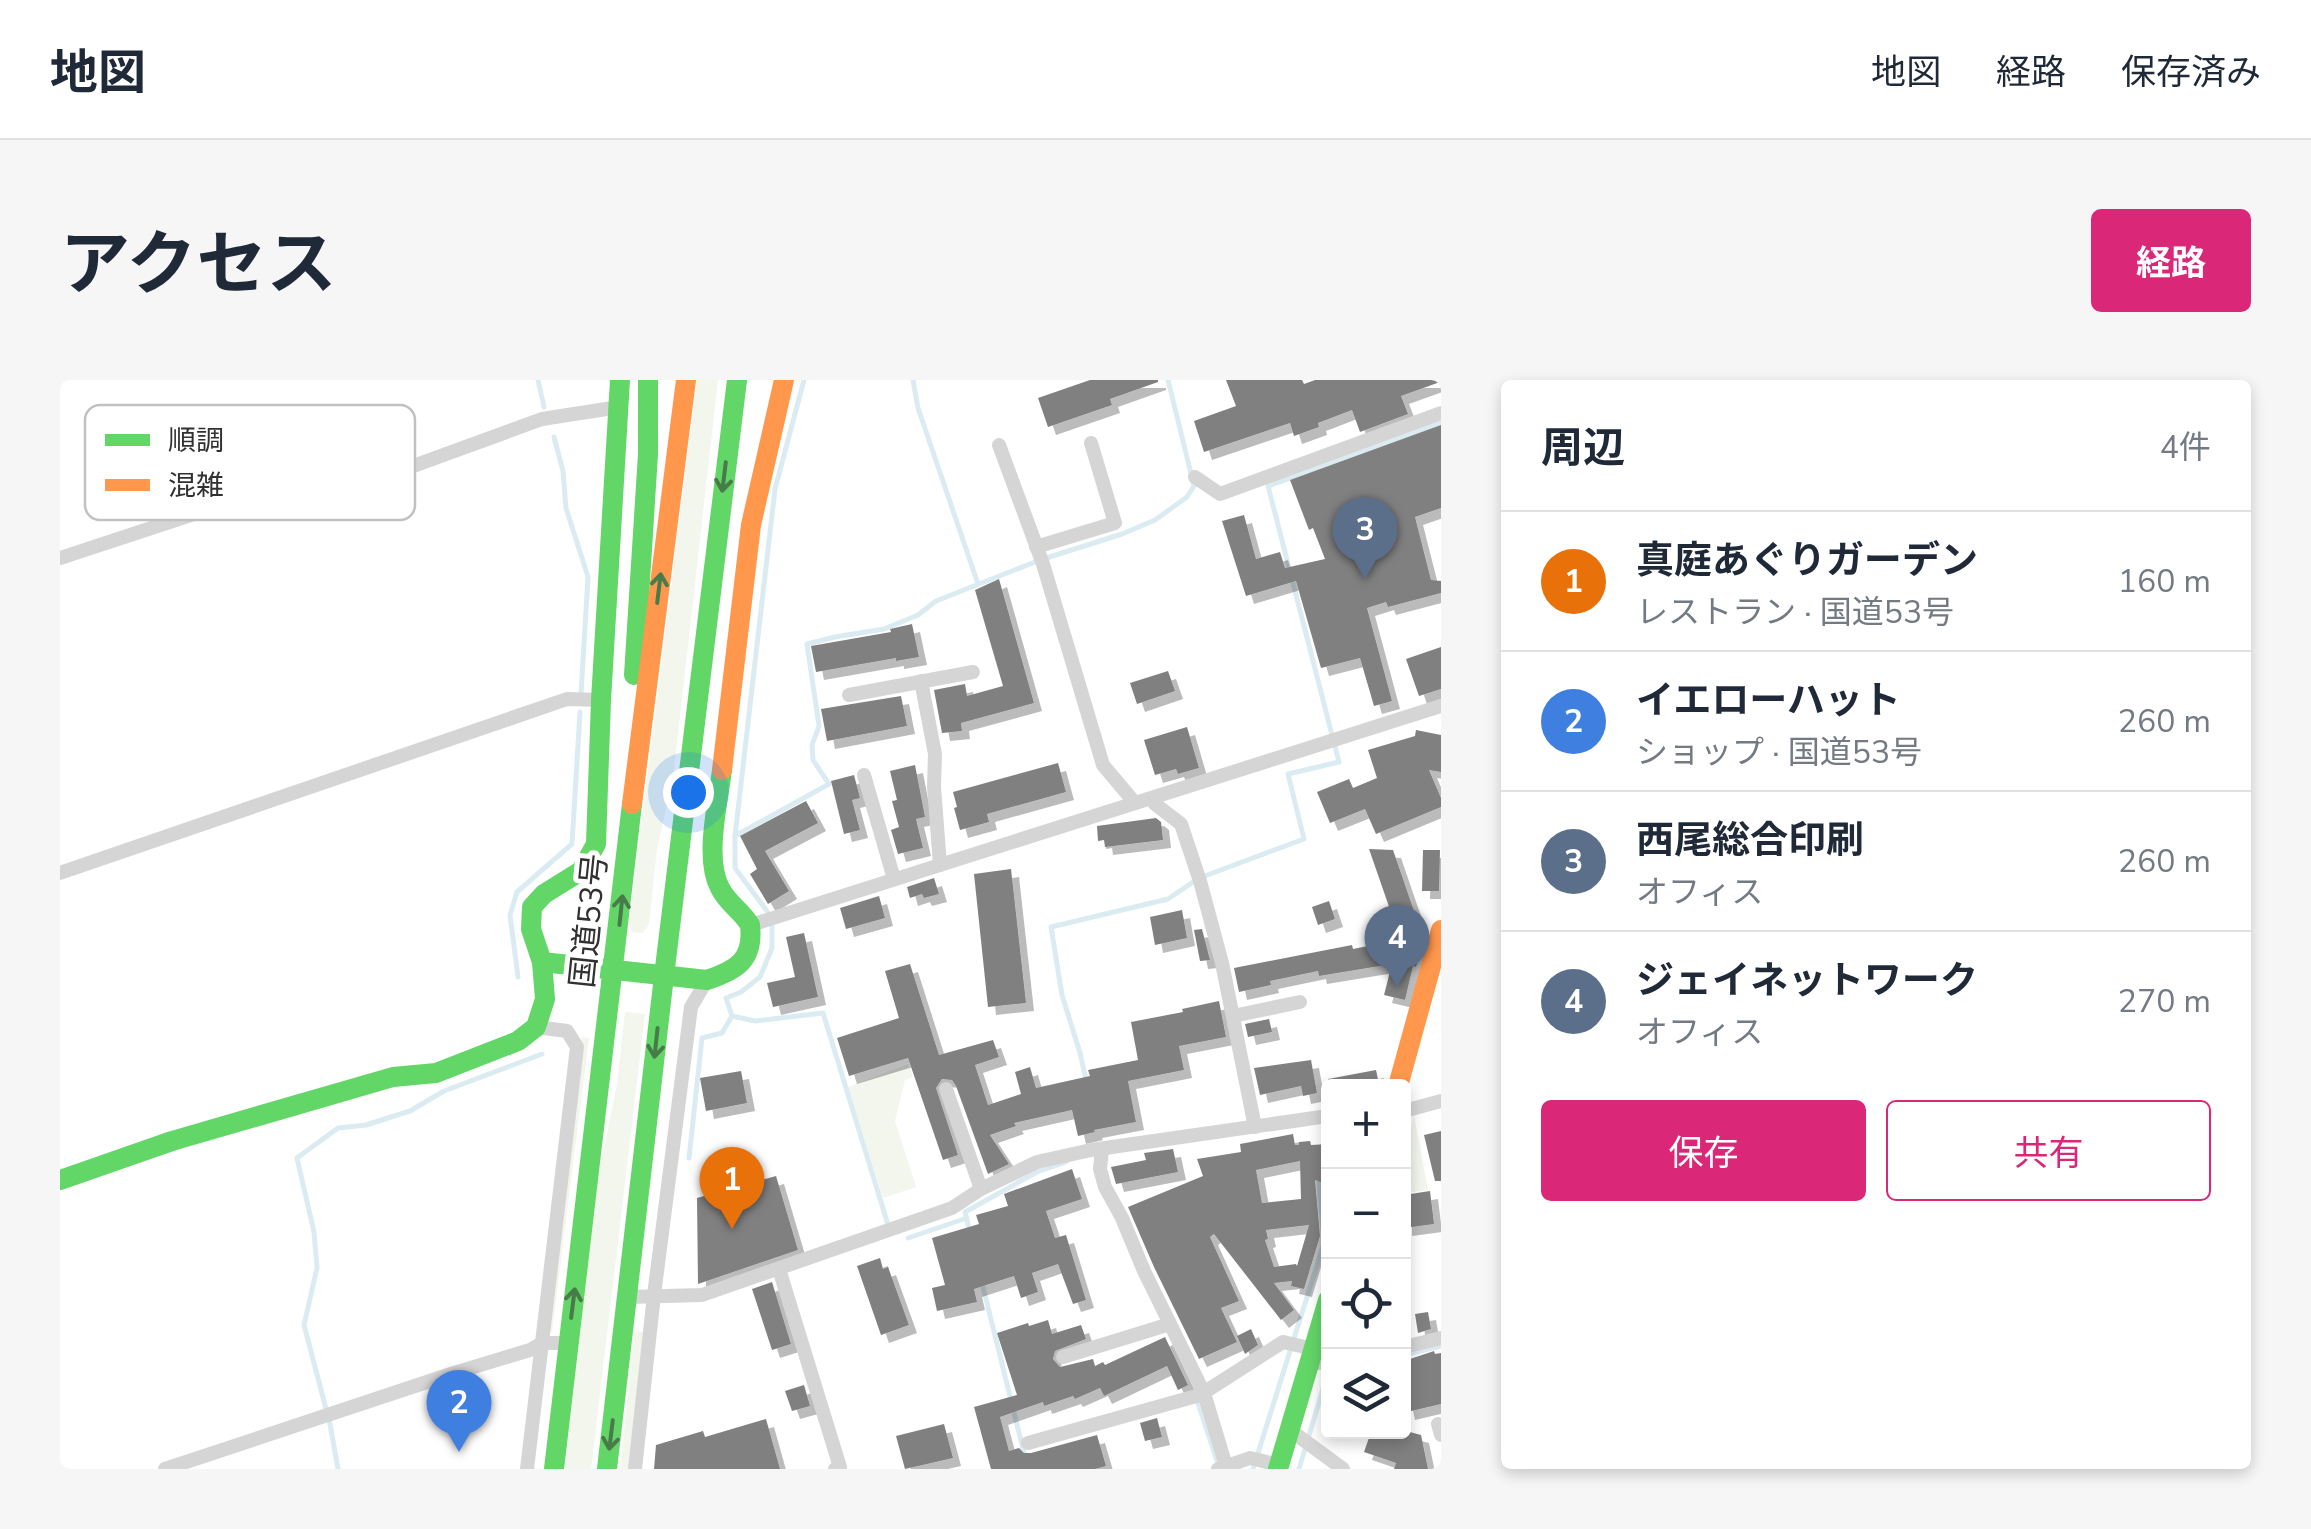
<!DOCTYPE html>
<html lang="ja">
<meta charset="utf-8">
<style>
body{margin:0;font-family:"Nunito Sans","Noto Sans JP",sans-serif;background:#f6f6f7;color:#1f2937}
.controls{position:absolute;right:30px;bottom:30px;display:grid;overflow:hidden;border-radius:10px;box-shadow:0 5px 15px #0003}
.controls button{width:90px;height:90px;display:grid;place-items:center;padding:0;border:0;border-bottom:2px solid #e0e1e3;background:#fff;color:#1f2937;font:50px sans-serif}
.you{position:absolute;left:628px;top:412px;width:35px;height:35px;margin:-25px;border:8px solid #fff;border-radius:50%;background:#1a73e8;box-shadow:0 0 0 15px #1a73e833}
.badge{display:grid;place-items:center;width:65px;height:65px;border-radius:50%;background:#db2777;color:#fff;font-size:32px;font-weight:700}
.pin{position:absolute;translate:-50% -82px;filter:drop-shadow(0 2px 5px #0008)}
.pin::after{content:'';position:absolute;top:52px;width:35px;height:30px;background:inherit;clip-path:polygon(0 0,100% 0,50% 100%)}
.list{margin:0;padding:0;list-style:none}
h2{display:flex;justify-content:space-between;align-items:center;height:130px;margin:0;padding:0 40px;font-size:42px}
h2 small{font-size:32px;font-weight:400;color:#747a83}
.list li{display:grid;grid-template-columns:65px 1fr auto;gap:30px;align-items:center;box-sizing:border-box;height:140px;padding:0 40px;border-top:2px solid #e0e1e3}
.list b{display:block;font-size:38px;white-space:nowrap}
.list p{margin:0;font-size:32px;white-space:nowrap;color:#747a83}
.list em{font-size:32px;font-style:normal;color:#747a83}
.actions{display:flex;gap:20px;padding:30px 40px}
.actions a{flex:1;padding:22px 0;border:2px solid #db2777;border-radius:10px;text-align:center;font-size:35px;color:#db2777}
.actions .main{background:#db2777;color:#fff}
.icon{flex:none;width:55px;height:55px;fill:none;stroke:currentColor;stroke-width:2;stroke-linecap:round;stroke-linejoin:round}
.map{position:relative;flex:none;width:1381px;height:1089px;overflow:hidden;border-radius:10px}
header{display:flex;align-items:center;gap:60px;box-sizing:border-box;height:140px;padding:0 50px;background:#fff;border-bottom:2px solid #e0e1e3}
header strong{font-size:48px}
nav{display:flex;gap:55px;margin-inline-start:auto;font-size:35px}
.intro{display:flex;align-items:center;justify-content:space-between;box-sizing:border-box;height:240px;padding:0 60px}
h1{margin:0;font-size:70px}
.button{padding:25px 45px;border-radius:10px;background:#db2777;color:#fff;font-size:35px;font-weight:700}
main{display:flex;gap:60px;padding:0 60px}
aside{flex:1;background:#fff;border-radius:10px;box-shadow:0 5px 15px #0003}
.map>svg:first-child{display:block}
</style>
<header>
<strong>地図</strong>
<nav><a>地図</a><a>経路</a><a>保存済み</a></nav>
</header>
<div class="intro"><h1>アクセス</h1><a class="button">経路</a></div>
<main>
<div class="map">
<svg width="1381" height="1089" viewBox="0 0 1381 1089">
<defs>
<filter id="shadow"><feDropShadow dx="8" dy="8" stdDeviation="0" flood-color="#0004"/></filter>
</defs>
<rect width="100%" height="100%" fill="#fff"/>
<g fill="#f2f6ed">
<path d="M637,0H658L613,398L597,469L589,544L583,553L572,552L569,543Z"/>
<path d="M565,632L585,634L531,1089H505L539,792L557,704Z"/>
<path d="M522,657L529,658L492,952L488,951V946Z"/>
<path d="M848,684L853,697L845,700L835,741L856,807L823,818L788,707Z"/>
<path d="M1354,735L1368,810L1344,813V772Z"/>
<path d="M577,951L583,952L570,1089H560L574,957Z"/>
</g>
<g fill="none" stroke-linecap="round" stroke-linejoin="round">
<g stroke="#dbebf2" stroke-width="5">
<path d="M478,0L484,27"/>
<path d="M853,0L858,28L918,204"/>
<path d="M494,57L503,91L506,128L528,197L521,314"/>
<path d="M675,456L715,109L744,0"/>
<path d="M1142,497L1244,459L1228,394L1279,382L1208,106L1381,43"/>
<path d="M458,597L450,535L457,512L512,464L520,332"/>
<path d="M672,636L695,641L763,633L829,848"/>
<path d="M1026,700L1020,673L1002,615L991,547L1108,519L1136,500"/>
<path d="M629,778L642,658L662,653L672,636L666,618L681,612L700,597L712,568V546L707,531L675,488V456L769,404L753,380L752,365L759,346L747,264L775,257L824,249L858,235L876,221L980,180L1062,154L1095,140L1127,117L1134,106L1108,0"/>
<path d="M910,853L905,832L977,792L1006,782"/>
<path d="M848,858L907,838"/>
<path d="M922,903L968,1089"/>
<path d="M1344,975L1381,966"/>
<path d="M1136,1017L1159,1087"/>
<path d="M278,1089L270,1044L244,945L257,888L254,852L237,778L278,748L306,745L350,731L384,711L482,674"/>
<path d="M1193,1089L1264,863L1259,798"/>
<path d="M1239,1089L1268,992"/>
</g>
</g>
<g fill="#808080" fill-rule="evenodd" filter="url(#shadow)">
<path d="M1030,0H1098V2L1050,19L1052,25L988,47L978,18Z"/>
<path d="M1166,0H1242L1244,4L1255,0H1380V2L1341,16L1348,34L1300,52L1292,30L1258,43L1259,47L1234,56L1230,43L1144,72L1134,41L1176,26Z"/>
<path d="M1381,45V128L1355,137L1371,200L1381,201V213L1328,227L1326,222L1307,228L1332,321L1314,326L1300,278L1261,288L1236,201L1186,216L1162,141L1184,135L1196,179L1220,172L1225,188L1265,179L1253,148L1249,150L1230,100Z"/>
<path d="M939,199L974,323L901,343L902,351L882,353L874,310L905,304L907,316L943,306L915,210Z"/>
<path d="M852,244L859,277L836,281V278L756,292L751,266L831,252L830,249Z"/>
<path d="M1381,267V309L1359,316L1346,279Z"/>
<path d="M1108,291L1115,311L1077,324L1070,303Z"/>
<path d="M841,316L847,346L767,361L761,329Z"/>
<path d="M1127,347L1139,388L1118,394L1116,389L1095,395L1084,360Z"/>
<path d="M1356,350L1381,355V392L1369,390L1381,418V427L1316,454L1305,429L1270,443L1257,412L1289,399L1293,408L1317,398L1308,370L1355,356Z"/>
<path d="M998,383L1006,412L927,434L929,442L900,450L894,428L897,427L893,412Z"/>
<path d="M855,385L865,437L856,439L863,468L838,474L831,450L839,447L832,421L837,420L830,391Z"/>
<path d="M794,395L800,418L792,420L800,450L784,454L771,401Z"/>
<path d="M746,421L758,443L705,471L729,511L708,524L690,494L697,489L680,456Z"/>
<path d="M1096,438L1101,442L1103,460L1045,467L1044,460L1038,461L1037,446Z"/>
<path d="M1309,469L1333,470L1355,534L1334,541Z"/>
<path d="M1363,470H1380L1379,511H1362Z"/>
<path d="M951,489L966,623L928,627L914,494Z"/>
<path d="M874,498L879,514L864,518L862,514L850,518L847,507Z"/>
<path d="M819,516L825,538L786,549L780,528Z"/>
<path d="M1269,521L1275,539L1258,545L1252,527Z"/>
<path d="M1122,530L1127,558L1095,565L1090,537Z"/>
<path d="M1142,549L1150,580L1140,581L1134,550Z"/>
<path d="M744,553L758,617L713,627L707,603L735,597L726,557Z"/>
<path d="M1343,559L1363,564L1356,587L1353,586L1345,620L1324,615L1332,584L1259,596L1258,591L1210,601L1211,605L1179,612L1174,588L1292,565L1293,569Z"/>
<path d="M850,584L879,675L933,660L939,677L915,685L928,725L961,714L955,692L970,687L976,708L1030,696L1028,690L1078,680L1071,642L1123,632L1122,629L1159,621L1166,657L1119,666L1124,690L1068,701L1076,742L1034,750L1035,752L1018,756L1012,730L954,743L956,746L930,755L949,784L928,794L896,706L892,700L882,699L876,708L898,775L883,780L848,678L789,696L777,658L839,638L825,591Z"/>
<path d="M1209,639L1212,652L1188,657L1185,644Z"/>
<path d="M1251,680L1257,713L1243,716L1241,706L1200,715L1194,688Z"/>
<path d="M1316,690L1319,704L1305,706H1268V699Z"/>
<path d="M681,691L687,723L646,731L640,698Z"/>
<path d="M1381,751V801H1375L1364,755Z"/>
<path d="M1233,754L1235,765H1239V762L1250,761L1251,765L1268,764V805L1255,800L1260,856L1244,909L1231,906L1232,901L1214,903L1234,930L1221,940L1154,854L1150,857L1179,921L1161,928L1177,962L1139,979L1094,887L1068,827L1143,796L1137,779L1181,772L1180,764ZM1240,781L1241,819L1202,823L1196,790ZM1249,845L1237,886L1236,884L1214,887L1205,860L1208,859L1206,850Z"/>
<path d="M1113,769L1118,792L1056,804L1051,787L1086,780L1084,773Z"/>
<path d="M1012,789L1022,819L986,831L995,858L1006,855L1026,920L1013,924L998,884L972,893L978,912L961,918L954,896L914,909L917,922L877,931L872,908L885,905L872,858L919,844L916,835L948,826L944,814Z"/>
<path d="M716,796L738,870L638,904L637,818Z"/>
<path d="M1370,811L1374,844L1344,848V815Z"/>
<path d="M820,878L823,889L828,887L849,945L821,955L797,886Z"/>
<path d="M712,902L731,964L712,970L692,909Z"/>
<path d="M1368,932L1371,949L1358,953L1355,934Z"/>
<path d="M988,940L992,954L1021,945L1026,959L995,971L993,979L1000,987L1033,979L1035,986L1043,982L1045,985L1105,957L1128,1005L1118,1010L1107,986L1044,1016L1040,1008L1015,1019L1013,1016L984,1026L983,1022L940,1037L949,1071L959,1068L964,1073H971L1037,1055L1046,1086L1035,1089H931L914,1027L957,1015L937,953L968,943L969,946Z"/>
<path d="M1191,949L1198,965L1185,974L1177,956Z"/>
<path d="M1374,971L1375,974L1381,973V1024L1347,1032L1344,1018V981Z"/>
<path d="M744,1005L750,1026L732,1031L725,1011Z"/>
<path d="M1097,1038L1102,1057L1085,1061L1080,1043Z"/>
<path d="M706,1039L720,1089H594L596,1065L643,1051L645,1057Z"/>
<path d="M884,1044L893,1078L845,1089L836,1056Z"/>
<path d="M1311,1052H1350L1361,1055L1368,1089H1334L1336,1083L1304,1072Z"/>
</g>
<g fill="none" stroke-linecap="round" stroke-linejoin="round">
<g stroke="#d5d5d5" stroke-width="14">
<path d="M939,65L983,184L1043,385L1075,423"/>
<path d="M1135,97L1160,114L1381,33"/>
<path d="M976,167L1055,143L1031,63"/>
<path d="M0,178L158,126L282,112L482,39L559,27"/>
<path d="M861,301L875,374L874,407L880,485"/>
<path d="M789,315L913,292"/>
<path d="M804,395L834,499"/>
<path d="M1092,418L1095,424L1121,444L1140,501L1162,583L1195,747"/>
<path d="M0,493L507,319L541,320"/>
<path d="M691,545L1381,326"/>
<path d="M1173,636L1240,622"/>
<path d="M886,709L921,809"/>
<path d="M1344,731L1381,721"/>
<path d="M1042,769L1040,789L1045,807L1062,838L1084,891L1144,1013L1166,1086"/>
<path d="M719,889L780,1087L775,1089"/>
<path d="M568,917L642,915L892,828L921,809L977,782L1031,770L1268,736"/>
<path d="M1344,967L1381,958"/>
<path d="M1003,977L1110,944"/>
<path d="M1250,984L1268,982"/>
<path d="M1378,1044L1381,1055"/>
<path d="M1230,1050L1283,1089"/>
<path d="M968,1063L1140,1015L1223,962L1254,969"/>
<path d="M105,1089L394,993L470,970L482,963H508"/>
<path d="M467,1089L517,667L507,651L476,647"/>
<path d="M575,1089L594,915L631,627L647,600"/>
<path d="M1158,1089L1190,1078L1219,1085"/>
</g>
<g stroke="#63d668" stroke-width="20">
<path d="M560,0L541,320L536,464L521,491L484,514L472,527L471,549L482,582L647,600C677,590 694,580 690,545C682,531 667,523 660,508C644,479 658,423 662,390"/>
<path d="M574,295L588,74V0"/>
<path d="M0,800L112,761L333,697L376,693L458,661L476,647L485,619L482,582"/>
<path d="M494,1089L572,424"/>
<path d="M547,1089L604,596L677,0"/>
<path d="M1218,1089L1268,920"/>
</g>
<g stroke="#ff974d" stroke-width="20">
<path d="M662,390L691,145L724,0"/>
<path d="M572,424L626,0"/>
<path d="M1338,706L1381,550"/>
</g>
</g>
<defs><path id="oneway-shaft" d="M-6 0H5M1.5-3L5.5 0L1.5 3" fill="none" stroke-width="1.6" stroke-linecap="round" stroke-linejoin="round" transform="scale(2.5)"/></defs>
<g stroke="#487b4a">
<use href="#oneway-shaft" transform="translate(664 97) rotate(97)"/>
<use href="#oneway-shaft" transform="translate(599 208) rotate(-83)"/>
<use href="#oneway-shaft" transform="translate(561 530) rotate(-84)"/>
<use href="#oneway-shaft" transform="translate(596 663) rotate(96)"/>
<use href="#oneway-shaft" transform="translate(513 923) rotate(-83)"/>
<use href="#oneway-shaft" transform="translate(551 1055) rotate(97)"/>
</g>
<g text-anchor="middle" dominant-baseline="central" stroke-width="10" stroke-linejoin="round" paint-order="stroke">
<g font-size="32" fill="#313131" stroke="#fff">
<text transform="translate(529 541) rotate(-84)">国道53号</text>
</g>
</g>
<rect x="25" y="25" width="330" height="115" rx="15" fill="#fff" stroke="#c1c1c1" stroke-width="2.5"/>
<rect x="45" y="54" width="45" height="12" fill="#63d668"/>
<rect x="45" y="99" width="45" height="12" fill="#ff974d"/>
<g font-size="28" fill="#313131">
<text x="108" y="70">順調</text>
<text x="108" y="115">混雑</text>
</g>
</svg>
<div class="controls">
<button>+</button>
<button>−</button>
<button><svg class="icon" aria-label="locate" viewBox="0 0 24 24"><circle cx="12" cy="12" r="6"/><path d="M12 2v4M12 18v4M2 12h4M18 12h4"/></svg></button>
<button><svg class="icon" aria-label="layers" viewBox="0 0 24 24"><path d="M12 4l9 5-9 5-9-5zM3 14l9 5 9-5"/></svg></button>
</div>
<div class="you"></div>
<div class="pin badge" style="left:672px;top:849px;background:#e8710a">1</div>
<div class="pin badge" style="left:399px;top:1072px;background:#3f7fe0">2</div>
<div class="pin badge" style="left:1305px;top:199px;background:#5c6f8a">3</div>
<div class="pin badge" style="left:1337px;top:607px;background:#5c6f8a">4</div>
</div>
<aside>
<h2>周辺<small>4件</small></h2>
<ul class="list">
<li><span class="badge" style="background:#e8710a">1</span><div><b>真庭あぐりガーデン</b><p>レストラン · 国道53号</p></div><em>160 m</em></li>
<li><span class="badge" style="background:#3f7fe0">2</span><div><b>イエローハット</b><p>ショップ · 国道53号</p></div><em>260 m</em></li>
<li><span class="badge" style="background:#5c6f8a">3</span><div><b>西尾総合印刷</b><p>オフィス</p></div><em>260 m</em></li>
<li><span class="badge" style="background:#5c6f8a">4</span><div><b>ジェイネットワーク</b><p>オフィス</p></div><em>270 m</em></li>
</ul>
<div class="actions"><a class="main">保存</a><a>共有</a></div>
</aside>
</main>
